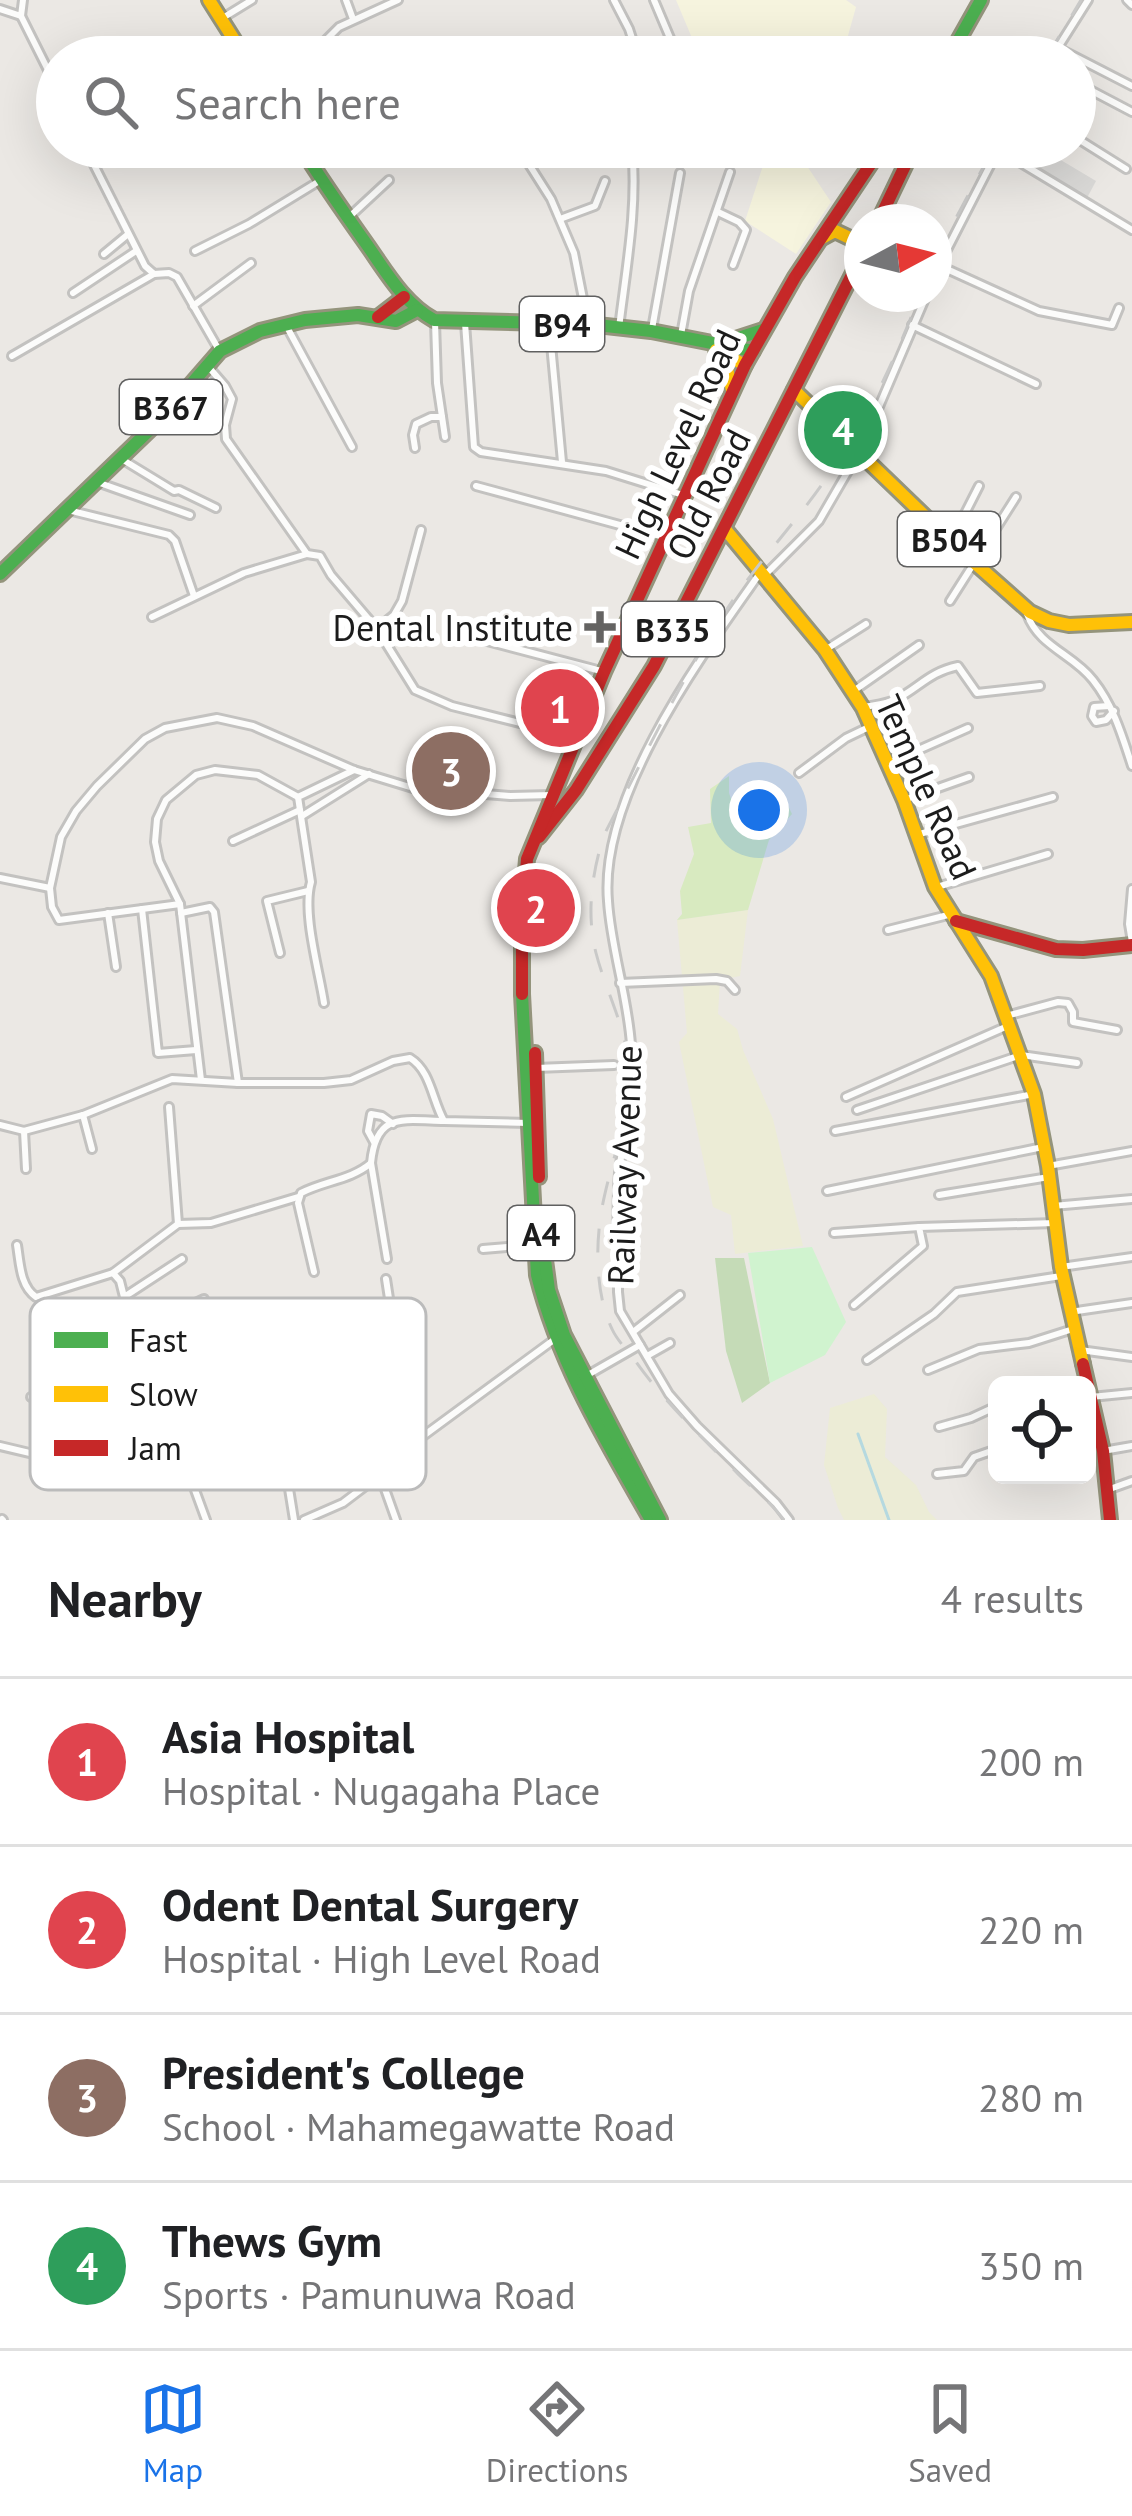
<!DOCTYPE html>
<meta charset="utf-8">
<style>
body{margin:0;font-family:"PT Sans",sans-serif;background:#f2f2f2;color:#202124}
.controls{position:absolute;right:36px;bottom:36px;display:grid;overflow:hidden;border-radius:18px;box-shadow:0 12px 48px #0002}
.controls button{width:108px;height:108px;display:grid;place-items:center;padding:0;border:0;border-bottom:3px solid #e0e0e0;background:#fff;color:#202124;font:60px sans-serif}
.compass{position:absolute;left:844px;top:204px;width:108px;height:108px;border-radius:50%;background:#fff;box-shadow:0 12px 48px #0002;rotate:83deg}
.you{position:absolute;left:759px;top:810px;width:42px;height:42px;margin:-30px;border:9px solid #fff;border-radius:50%;background:#1a73e8;box-shadow:0 0 0 18px #1a73e833}
.badge{display:grid;place-items:center;width:78px;height:78px;border-radius:50%;background:#1a73e8;color:#fff;font-size:39px;font-weight:700}
.pin{position:absolute;translate:-50% -50%;border:6px solid #fff;box-shadow:0 3px 12px #0006}
.list{margin:0;padding:0;list-style:none}
h2{display:flex;justify-content:space-between;align-items:center;height:156px;margin:0;padding:0 48px;font-size:51px}
h2 small{font-size:39px;font-weight:400;color:#757577}
.list li{display:grid;grid-template-columns:78px 1fr auto;gap:36px;align-items:center;box-sizing:border-box;height:168px;padding:0 48px;border-top:3px solid #e0e0e0}
.list b{display:block;font-size:45px;white-space:nowrap}
.list p{margin:0;font-size:39px;white-space:nowrap;color:#757577}
.list em{font-size:39px;font-style:normal;color:#757577}
.icon{flex:none;width:66px;height:66px;fill:none;stroke:currentColor;stroke-width:2;stroke-linecap:round;stroke-linejoin:round}
.map{position:relative;flex:none;width:1132px;height:1520px;overflow:hidden}
.search{position:absolute;background:#fff;box-shadow:0 12px 48px #0002;left:36px;right:36px;top:36px;height:132px;display:flex;align-items:center;gap:30px;box-sizing:border-box;padding:0 42px;border-radius:66px;color:#757577;font-size:45px}
.sheet{height:828px;background:#fff}
nav{display:flex;justify-content:space-around;align-items:center;box-sizing:border-box;height:168px;border-top:3px solid #e0e0e0;background:#fff;font-size:33px;color:#757577}
nav a{display:grid;justify-items:center;gap:6px}
nav .on{color:#1a73e8}
.map>svg:first-child{display:block}
</style>
<div class="map">
<svg width="1132" height="1520" viewBox="0 0 1132 1520">
<rect width="100%" height="100%" fill="#ebe8e4"/>
<g fill="#f6f4de">
<path d="M676,0H846L856,7L842,57H700Z"/>
<path d="M769,147H812L805,163L831,202L796,254L745,221Z"/>
</g>
<path fill="#d9d8d6" d="M1016,147H1039L1096,181L1087,198L1011,156Z"/>
<g fill="#ececd6">
<path d="M748,910L740,976L720,980L718,1014L737,1029L743,1050L773,1119L803,1246L735,1254L731,1215L713,1207L679,1042L687,1033L677,920Z"/>
<path d="M874,1394L887,1409L885,1457L916,1485L929,1512L937,1520H844L838,1508L824,1465L830,1408Z"/>
</g>
<path fill="#d8eac0" d="M729,776V793L735,810L763,809L768,799L780,789L792,814L769,840L748,910L677,920L682,914L680,891L694,854L688,827L711,823L710,789Z"/>
<path fill="#c5dbb7" d="M715,1258H744L770,1383L742,1403L726,1351Z"/>
<path fill="#d0f3cf" d="M812,1247L846,1322L825,1355L770,1383L748,1253Z"/>
<g fill="none" stroke-linecap="round" stroke-linejoin="round">
<path stroke="#b5d9e0" stroke-width="3" d="M858,1434L889,1520"/>
<g stroke="#c3c2c0" stroke-width="12">
<g id="street">
<path d="M346,0L353,19"/>
<path d="M614,0L629,29L638,57"/>
<path d="M654,0L678,57"/>
<path d="M1127,0L1132,5"/>
<path d="M0,9L21,16L23,0"/>
<path d="M21,16L57,88"/>
<path d="M221,19L252,0"/>
<path d="M461,45L467,57"/>
<path d="M1058,48L1132,86"/>
<path d="M309,57L339,27L398,0"/>
<path d="M1052,57L1088,0"/>
<path d="M1075,82L1132,112"/>
<path d="M1075,137L1126,169"/>
<path d="M85,147L145,266L154,274L169,273L177,277L219,350"/>
<path d="M518,147L551,199L574,253L588,324"/>
<path d="M998,149L1132,230"/>
<path d="M718,212L739,222L746,230L733,265"/>
<path d="M348,218L389,180"/>
<path d="M560,219L595,206L605,181"/>
<path d="M195,251L249,224L321,180"/>
<path d="M104,254L127,235"/>
<path d="M938,265L1039,311L1112,325L1119,308"/>
<path d="M934,275L998,150"/>
<path d="M73,293L136,251"/>
<path d="M193,306L251,263"/>
<path d="M435,322L437,383L445,437"/>
<path d="M465,323L474,447L481,452L606,471L683,495"/>
<path d="M549,323L562,462"/>
<path d="M912,325L1036,384"/>
<path d="M287,327L352,447"/>
<path d="M619,328C626,269 638,207 632,147"/>
<path d="M652,329L680,173"/>
<path d="M681,335L689,291L730,172"/>
<path d="M12,356L154,274"/>
<path d="M206,364L225,386L232,399L225,425L226,439L307,554L320,556L331,575L377,629L415,690L452,706L576,737"/>
<path d="M415,448L413,435L416,424L431,417H442"/>
<path d="M856,448L869,430L927,294"/>
<path d="M120,458L174,491L179,490L216,508"/>
<path d="M97,482L190,515"/>
<path d="M476,486L664,537"/>
<path d="M68,510L169,535L175,541L194,596"/>
<path d="M951,541L979,486"/>
<path d="M760,573C701,657 599,795 608,901C611,949 628,997 631,1045C633,1088 624,1131 619,1173C616,1212 618,1253 618,1292L620,1311L669,1394L697,1426L776,1503L789,1520"/>
<path d="M764,576L819,521L859,452"/>
<path d="M950,601L1016,497"/>
<path d="M1027,614C1039,647 1073,654 1093,680C1113,705 1122,735 1132,766"/>
<path d="M152,617L244,573L307,554"/>
<path d="M378,628L394,615L402,601L421,530"/>
<path d="M450,635L487,641L601,671"/>
<path d="M825,650L866,624"/>
<path d="M852,692L919,645"/>
<path d="M1109,706L1094,707L1092,716L1096,722L1106,720L1114,711"/>
<path d="M865,707C875,705 886,704 895,700C919,688 929,672 958,666L977,693L1040,686"/>
<path d="M889,763L968,728"/>
<path d="M799,773L846,738L871,726"/>
<path d="M904,800L969,777"/>
<path d="M302,816L369,774"/>
<path d="M916,835L1053,797"/>
<path d="M233,841L300,810"/>
<path d="M0,878L50,888L61,837L76,811L97,786L145,739L165,728L217,718L253,726L354,770L413,788L510,796L552,795"/>
<path d="M937,887L1048,854"/>
<path d="M50,888L52,907L59,920L180,904"/>
<path d="M1132,889L1129,924L1132,942"/>
<path d="M142,909L158,1053L196,1050"/>
<path d="M108,913L116,967"/>
<path d="M181,913L210,907L214,912L238,1083"/>
<path d="M888,930L952,914"/>
<path d="M280,953L267,901L308,891"/>
<path d="M620,983L716,979L727,981L735,990"/>
<path d="M324,1003C319,970 302,913 311,882L298,797L354,770"/>
<path d="M1006,1016L1058,1002L1068,1003L1073,1012V1022L1117,1030"/>
<path d="M536,1068L614,1065"/>
<path d="M201,1080L180,904L159,861L155,842L157,819L166,800L196,775L215,770L258,775L298,797"/>
<path d="M846,1097L1010,1025"/>
<path d="M169,1107L178,1224"/>
<path d="M857,1110L1021,1055L1077,1063"/>
<path d="M83,1115L92,1149"/>
<path d="M0,1125L24,1131L83,1115L172,1079L238,1083H324L351,1080L393,1061L410,1058C431,1071 432,1100 444,1121L529,1123"/>
<path d="M24,1131L26,1169"/>
<path d="M835,1131L1034,1094"/>
<path d="M374,1142L368,1131L371,1114L382,1116L393,1124"/>
<path d="M371,1163L387,1259"/>
<path d="M1048,1166L1132,1151"/>
<path d="M827,1191L1043,1147"/>
<path d="M939,1195L1049,1177"/>
<path d="M1053,1206L1132,1199"/>
<path d="M834,1233L919,1227"/>
<path d="M17,1245C20,1263 20,1286 36,1297L113,1273L178,1224L211,1223L298,1197"/>
<path d="M483,1249L533,1245"/>
<path d="M1061,1267L1132,1257"/>
<path d="M314,1272L298,1203L301,1193C324,1181 351,1180 371,1163C376,1112 402,1120 444,1121"/>
<path d="M113,1273L120,1281L124,1297L136,1368L171,1409L184,1460L206,1520"/>
<path d="M386,1279L402,1383L415,1442"/>
<path d="M124,1297L182,1259"/>
<path d="M854,1305L923,1246L919,1227L1055,1223"/>
<path d="M1070,1312L1132,1303"/>
<path d="M633,1332L680,1295"/>
<path d="M131,1333L204,1299"/>
<path d="M1080,1350L1132,1357"/>
<path d="M647,1356L670,1343"/>
<path d="M867,1360L934,1314L957,1292L1061,1276"/>
<path d="M928,1370L979,1349L1029,1343L1073,1329"/>
<path d="M586,1376L640,1345"/>
<path d="M274,1395L294,1520"/>
<path d="M31,1397L101,1389L136,1368L86,1330"/>
<path d="M1091,1397L1132,1393"/>
<path d="M939,1427L971,1418L997,1406"/>
<path d="M0,1446L97,1469L184,1460"/>
<path d="M1103,1451L1132,1446"/>
<path d="M937,1474L964,1471L974,1457L997,1449"/>
<path d="M380,1475L396,1520"/>
<path d="M1107,1490L1132,1481"/>
<path d="M2,1519L3,1520"/>
<path d="M304,1520L343,1503L380,1475L415,1442L555,1339"/>
</g>
</g>
<g stroke="#94947c" stroke-width="18">
<g id="fast">
<path d="M949,57L981,0"/>
<path d="M301,147C321,180 343,211 365,242C385,270 403,303 434,320L588,324L651,331L753,351"/>
<path d="M720,344L763,330"/>
<path d="M0,574L160,420L220,351L260,331L305,320L358,315L396,321L417,310"/>
<path d="M522,994L537,1275C559,1364 606,1441 651,1520"/>
<path d="M539,1215L549,1290L564,1335L660,1520"/>
</g>
</g>
<g stroke="#94947c" stroke-width="18">
<g id="slow">
<path d="M209,0L245,57"/>
<path d="M822,238L835,231L856,241L862,251"/>
<path d="M716,350L745,365"/>
<path d="M717,351L727,369L732,390"/>
<path d="M794,390L959,549L1030,612L1049,621L1069,625L1132,622"/>
<path d="M725,529L825,650L863,708L904,800L935,887L991,976L1034,1094L1048,1166L1061,1267L1083,1364"/>
</g>
</g>
<g stroke="#94947c" stroke-width="18">
<g id="jam">
<path d="M878,222L914,147"/>
<path d="M378,317L404,297"/>
<path d="M539,837L576,790L654,666L862,255"/>
<path d="M956,921L1056,949L1083,950L1132,945"/>
<path d="M522,994V921L527,859L604,672L745,365L795,277L882,147"/>
<path d="M535,1053L539,1177"/>
<path d="M1083,1364L1103,1451L1110,1520"/>
</g>
</g>
<use href="#street" stroke="#fcfcfb" stroke-width="6"/>
<use href="#fast" stroke="#4caf50" stroke-width="12"/>
<use href="#slow" stroke="#ffc107" stroke-width="12"/>
<use href="#jam" stroke="#c62828" stroke-width="12"/>
<g stroke="#c9c9c8" stroke-width="3" stroke-dasharray="24 24" stroke-linecap="butt">
<path d="M1047,57L1081,0"/>
<path d="M934,259L994,147"/>
<path d="M784,1520C771,1502 754,1490 739,1475C702,1437 664,1402 634,1359C627,1350 617,1340 612,1329C598,1300 596,1261 599,1230C603,1176 636,1111 628,1058C623,1022 605,988 596,953C586,913 592,873 604,835C645,756 683,674 733,600C761,559 795,523 823,483C865,424 895,361 920,294"/>
</g>
</g>
<path fill="#646362" stroke="#fff" stroke-width="4.5" d="M594 609h12v12h12v12h-12v12h-12v-12h-12v-12h12z"/>
<g text-anchor="middle" dominant-baseline="central" stroke-width="12" stroke-linejoin="round" paint-order="stroke">
<g fill="#fff" stroke="#606060" stroke-width="3">
<rect x="520" y="297" width="84" height="54" rx="9"/>
<rect x="120" y="380" width="102" height="54" rx="9"/>
<rect x="898" y="512" width="102" height="54" rx="9"/>
<rect x="622" y="602" width="102" height="54" rx="9"/>
<rect x="508" y="1206" width="66" height="54" rx="9"/>
</g>
<g font-size="33" font-weight="bold" fill="#1c1c1c">
<text x="562" y="324">B94</text>
<text x="171" y="407">B367</text>
<text x="949" y="539">B504</text>
<text x="673" y="629">B335</text>
<text x="541" y="1233">A4</text>
</g>
<g font-size="36" fill="#1c1c1c" stroke="#fff">
<text transform="translate(677 444) rotate(-65)">High Level Road</text>
<text transform="translate(708 494) rotate(-63)">Old Road</text>
<text transform="translate(927 787) rotate(66)">Temple Road</text>
<text transform="translate(624 1165) rotate(-88)">Railway Avenue</text>
</g>
<g font-size="36" fill="#1c1c1c" stroke="#fff" text-anchor="end">
<text x="573" y="627">Dental Institute</text>
</g>
</g>
<rect x="30" y="1298" width="396" height="192" rx="18" fill="#fff" stroke="#bbb" stroke-width="3"/>
<rect x="54" y="1332" width="54" height="16" fill="#4caf50"/>
<rect x="54" y="1386" width="54" height="16" fill="#ffc107"/>
<rect x="54" y="1440" width="54" height="16" fill="#c62828"/>
<g font-size="33" fill="#1c1c1c">
<text x="129" y="1352">Fast</text>
<text x="129" y="1406">Slow</text>
<text x="129" y="1460">Jam</text>
</g>
</svg>
<div class="controls">
<button><svg class="icon" aria-label="locate" viewBox="0 0 24 24"><circle cx="12" cy="12" r="6"/><path d="M12 2v4M12 18v4M2 12h4M18 12h4"/></svg></button>
</div>
<svg class="compass" viewBox="-18 -18 36 36"><path d="M0-13l5 13h-10z" fill="#e53935"/><path d="M0 13l5-13h-10z" fill="#757577"/></svg>
<div class="you"></div>
<div class="pin badge" style="left:560px;top:708px;background:#e0444e">1</div>
<div class="pin badge" style="left:536px;top:908px;background:#e0444e">2</div>
<div class="pin badge" style="left:451px;top:771px;background:#8d6e63">3</div>
<div class="pin badge" style="left:843px;top:430px;background:#2e9e5b">4</div>
<div class="search"><svg class="icon" aria-label="search" viewBox="0 0 24 24"><circle cx="10" cy="10" r="6"/><path d="M15 15l6 6"/></svg>Search here</div>
</div>
<section class="sheet">
<h2>Nearby<small>4 results</small></h2>
<ul class="list">
<li><span class="badge" style="background:#e0444e">1</span><div><b>Asia Hospital</b><p>Hospital · Nugagaha Place</p></div><em>200 m</em></li>
<li><span class="badge" style="background:#e0444e">2</span><div><b>Odent Dental Surgery</b><p>Hospital · High Level Road</p></div><em>220 m</em></li>
<li><span class="badge" style="background:#8d6e63">3</span><div><b>President's College</b><p>School · Mahamegawatte Road</p></div><em>280 m</em></li>
<li><span class="badge" style="background:#2e9e5b">4</span><div><b>Thews Gym</b><p>Sports · Pamunuwa Road</p></div><em>350 m</em></li>
</ul>
</section>
<nav>
<a class="on"><svg class="icon" aria-label="map" viewBox="0 0 24 24"><path d="M3 6l6-2 6 2 6-2v14l-6 2-6-2-6 2zM9 4v14M15 6v14"/></svg>Map</a>
<a><svg class="icon" aria-label="directions" viewBox="0 0 24 24"><path d="M12 3l9 9-9 9-9-9zM9 14v-3h6M13 9l2 2-2 2"/></svg>Directions</a>
<a><svg class="icon" aria-label="saved" viewBox="0 0 24 24"><path d="M7 4h10v16l-5-4-5 4z"/></svg>Saved</a>
</nav>
